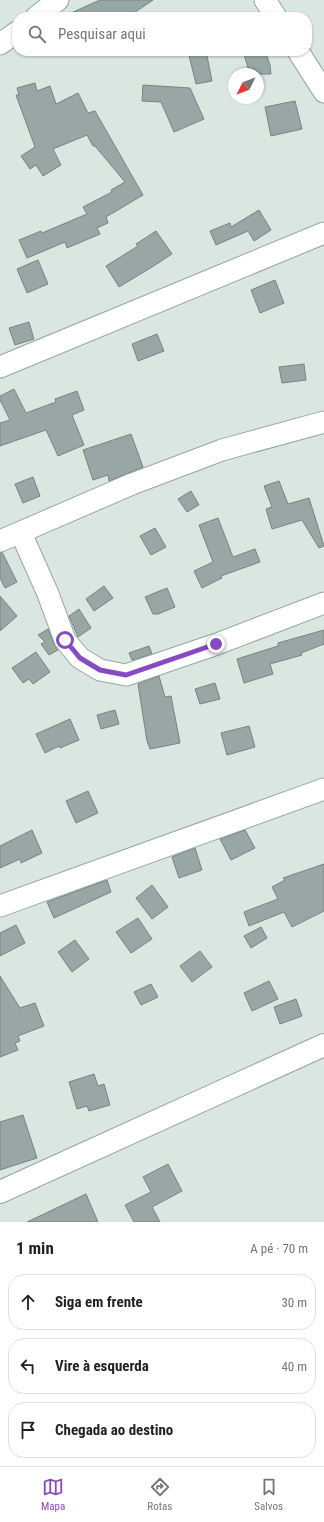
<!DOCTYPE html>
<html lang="pt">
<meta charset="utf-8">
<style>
body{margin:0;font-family:"Roboto Condensed",sans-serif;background:#f2f2f2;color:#222}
.compass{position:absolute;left:228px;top:68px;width:36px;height:36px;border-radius:50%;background:#fff;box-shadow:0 1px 3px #0004;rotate:228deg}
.stop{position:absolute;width:12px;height:12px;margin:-9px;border:3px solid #864bc2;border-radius:50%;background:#fff}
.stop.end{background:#864bc2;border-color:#fff;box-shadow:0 1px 4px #0008}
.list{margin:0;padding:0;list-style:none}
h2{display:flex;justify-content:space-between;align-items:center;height:52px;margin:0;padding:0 16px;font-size:17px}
h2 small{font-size:13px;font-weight:400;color:#767676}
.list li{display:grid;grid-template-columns:26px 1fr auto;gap:12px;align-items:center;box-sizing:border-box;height:56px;margin:0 8px 8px;padding:0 8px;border:1px solid #e0e0e0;border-radius:16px}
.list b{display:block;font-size:15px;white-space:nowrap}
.list em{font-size:13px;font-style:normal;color:#767676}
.icon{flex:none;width:22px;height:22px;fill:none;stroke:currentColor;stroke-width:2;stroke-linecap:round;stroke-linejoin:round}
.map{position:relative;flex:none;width:324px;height:1222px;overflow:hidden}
.search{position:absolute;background:#fff;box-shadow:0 1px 3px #0004;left:12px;right:12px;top:12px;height:44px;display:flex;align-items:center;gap:10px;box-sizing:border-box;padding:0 14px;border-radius:16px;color:#767676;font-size:15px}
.sheet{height:244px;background:#fff}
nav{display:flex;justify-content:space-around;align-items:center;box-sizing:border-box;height:56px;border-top:1px solid #e0e0e0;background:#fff;font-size:11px;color:#767676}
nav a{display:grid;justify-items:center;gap:2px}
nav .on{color:#864bc2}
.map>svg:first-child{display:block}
</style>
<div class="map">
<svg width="324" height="1222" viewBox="0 0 324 1222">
<rect width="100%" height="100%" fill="#d9e7e0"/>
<g fill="#98a7a6" stroke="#768483">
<path d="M100,0H153L128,17H62Z"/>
<path d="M188,51H206L212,81L196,84Z"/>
<path d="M243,51H265L270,65L271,74H250Z"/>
<path d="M35,83L37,91L50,86L56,104L78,93L88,113L95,111L143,195L106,217L108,223L97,228L100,234L67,248L65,242L27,258L19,240L41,231L42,233L87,214L83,207L112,192L111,190L125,182L95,146H93L87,135L53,149L61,165L43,176L36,165L30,169L21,156L35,147L16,95H19L17,88Z"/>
<path d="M143,85L190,88L204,119L174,132L161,102L142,101Z"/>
<path d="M295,101L302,129L271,136L265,107Z"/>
<path d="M259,210L271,230L254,241L248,231L216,245L210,231L230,223L231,227Z"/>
<path d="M156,231L172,254L152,267L119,287L106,266L138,246L136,244Z"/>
<path d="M38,260L48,284L27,293L17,269Z"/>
<path d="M275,280L284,303L260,313L251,290Z"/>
<path d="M29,322L34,339L15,345L9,328Z"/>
<path d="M157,334L164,351L138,361L132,344Z"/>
<path d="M304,364L306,380L282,383L279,367Z"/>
<path d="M14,389L26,413L56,402L55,399L77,391L84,410L72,415L84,445L58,456L46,430L0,446V423L10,420L0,400V396Z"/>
<path d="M131,434L143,467L109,481L108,475L93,480L83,450Z"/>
<path d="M33,477L40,496L23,503L15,484Z"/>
<path d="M279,481L288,504L309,498L324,546L319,548L302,520L272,529L266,509L272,507L264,486Z"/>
<path d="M191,491L199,505L187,512L178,499Z"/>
<path d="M218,518L233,557L255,549L260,562L221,576L222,578L202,588L194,571L213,562L199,525Z"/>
<path d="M155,528L166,547L151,555L140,536Z"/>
<path d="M2,552L17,582L5,588L0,578V553Z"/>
<path d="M104,586L113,598L94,611L86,599Z"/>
<path d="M167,588L175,607L158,614H153L145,597Z"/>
<path d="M0,596L17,616L0,631Z"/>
<path d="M79,609L91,628L78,637L69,616Z"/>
<path d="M48,629L54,644L58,650L49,655L41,644L45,642L38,635Z"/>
<path d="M324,630V644L301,653L302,655L270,664L273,674L244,683L237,659L278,646V643Z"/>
<path d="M149,646L152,654L132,660L129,653Z"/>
<path d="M36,652L50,672L33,684L29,679L23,683L12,668Z"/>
<path d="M159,676L165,697L171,696L180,743L150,749L147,741L138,684Z"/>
<path d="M215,683L220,699L200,704L195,689Z"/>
<path d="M115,710L119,724L101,729L97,715Z"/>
<path d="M70,719L79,740L60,748L59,746L45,753L36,734Z"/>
<path d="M249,726L255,747L227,755L221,733Z"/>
<path d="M88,791L98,813L76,823L66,801Z"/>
<path d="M32,830L42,853L21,863L20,859L0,868V846Z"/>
<path d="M245,830L255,848L231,860L220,839Z"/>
<path d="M195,848L202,870L179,878L172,857Z"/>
<path d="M324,864V911L292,927L284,912L249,926L244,912L278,899L272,887L285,880L283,878Z"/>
<path d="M107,880L111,892L54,918L47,902Z"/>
<path d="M152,885L168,907L152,919L136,898Z"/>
<path d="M138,918L152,939L131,953L116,932Z"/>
<path d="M16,925L25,943L0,956V933Z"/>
<path d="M261,927L267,938L251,948L244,936Z"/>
<path d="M75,940L89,959L72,972L58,952Z"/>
<path d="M200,951L212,967L192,982L180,966Z"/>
<path d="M0,976L20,1008L35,1003L44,1026L18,1036L20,1041L15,1043L18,1050L0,1057Z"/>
<path d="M269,981L278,999L252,1011L244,993Z"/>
<path d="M151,984L158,997L141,1005L134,992Z"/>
<path d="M296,999L302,1016L280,1024L274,1007Z"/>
<path d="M94,1074L98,1086L104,1084L110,1105L89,1111L87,1106L77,1109L69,1082Z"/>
<path d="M23,1115L37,1158L0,1170V1122Z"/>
<path d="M168,1164L182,1191L152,1207L160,1222H134L125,1205L151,1192L143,1177Z"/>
<path d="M86,1194L98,1222H27Z"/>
</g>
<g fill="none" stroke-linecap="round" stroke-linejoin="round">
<g stroke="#99a59f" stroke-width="23">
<g id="street">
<path d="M265,0L276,17"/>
<path d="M36,17L58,0"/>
<path d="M0,44L17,32"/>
<path d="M298,51L324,92"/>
<path d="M0,367L324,233"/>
<path d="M21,533L48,594L65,640L80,658L100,670L126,675L217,644L324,603"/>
<path d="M0,541L132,484L222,450L324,422"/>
<path d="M0,906L324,789"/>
</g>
</g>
<g stroke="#99a59f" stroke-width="24">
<path id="secondary" d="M0,1192L324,1045"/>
</g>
<use href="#street" stroke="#fff" stroke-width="21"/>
<use href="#secondary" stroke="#fff" stroke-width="22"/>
</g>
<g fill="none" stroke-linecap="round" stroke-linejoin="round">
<path stroke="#864bc2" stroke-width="5" d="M65,640L80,658L100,670L126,675L216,644"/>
</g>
</svg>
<svg class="compass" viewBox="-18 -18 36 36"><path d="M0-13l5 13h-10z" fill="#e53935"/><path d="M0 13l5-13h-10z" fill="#767676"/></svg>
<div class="stop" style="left:65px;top:640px"></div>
<div class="stop end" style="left:216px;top:644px"></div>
<div class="search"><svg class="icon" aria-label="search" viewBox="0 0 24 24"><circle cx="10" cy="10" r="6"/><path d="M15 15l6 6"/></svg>Pesquisar aqui</div>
</div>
<section class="sheet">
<h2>1 min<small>A pé · 70 m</small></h2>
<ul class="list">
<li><svg class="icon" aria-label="ahead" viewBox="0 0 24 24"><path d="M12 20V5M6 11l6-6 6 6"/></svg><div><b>Siga em frente</b></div><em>30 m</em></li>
<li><svg class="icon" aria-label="left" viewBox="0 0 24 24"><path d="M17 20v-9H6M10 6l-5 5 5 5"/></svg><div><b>Vire à esquerda</b></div><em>40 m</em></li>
<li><svg class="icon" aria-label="arrive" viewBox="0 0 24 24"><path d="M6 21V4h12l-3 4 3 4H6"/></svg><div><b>Chegada ao destino</b></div></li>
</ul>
</section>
<nav>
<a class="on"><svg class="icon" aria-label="map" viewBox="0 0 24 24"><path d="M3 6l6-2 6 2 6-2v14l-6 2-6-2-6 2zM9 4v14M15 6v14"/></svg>Mapa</a>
<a><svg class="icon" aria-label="directions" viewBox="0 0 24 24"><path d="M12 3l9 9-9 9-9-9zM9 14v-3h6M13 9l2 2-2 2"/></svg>Rotas</a>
<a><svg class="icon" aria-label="saved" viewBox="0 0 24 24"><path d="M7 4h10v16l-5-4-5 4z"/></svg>Salvos</a>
</nav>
